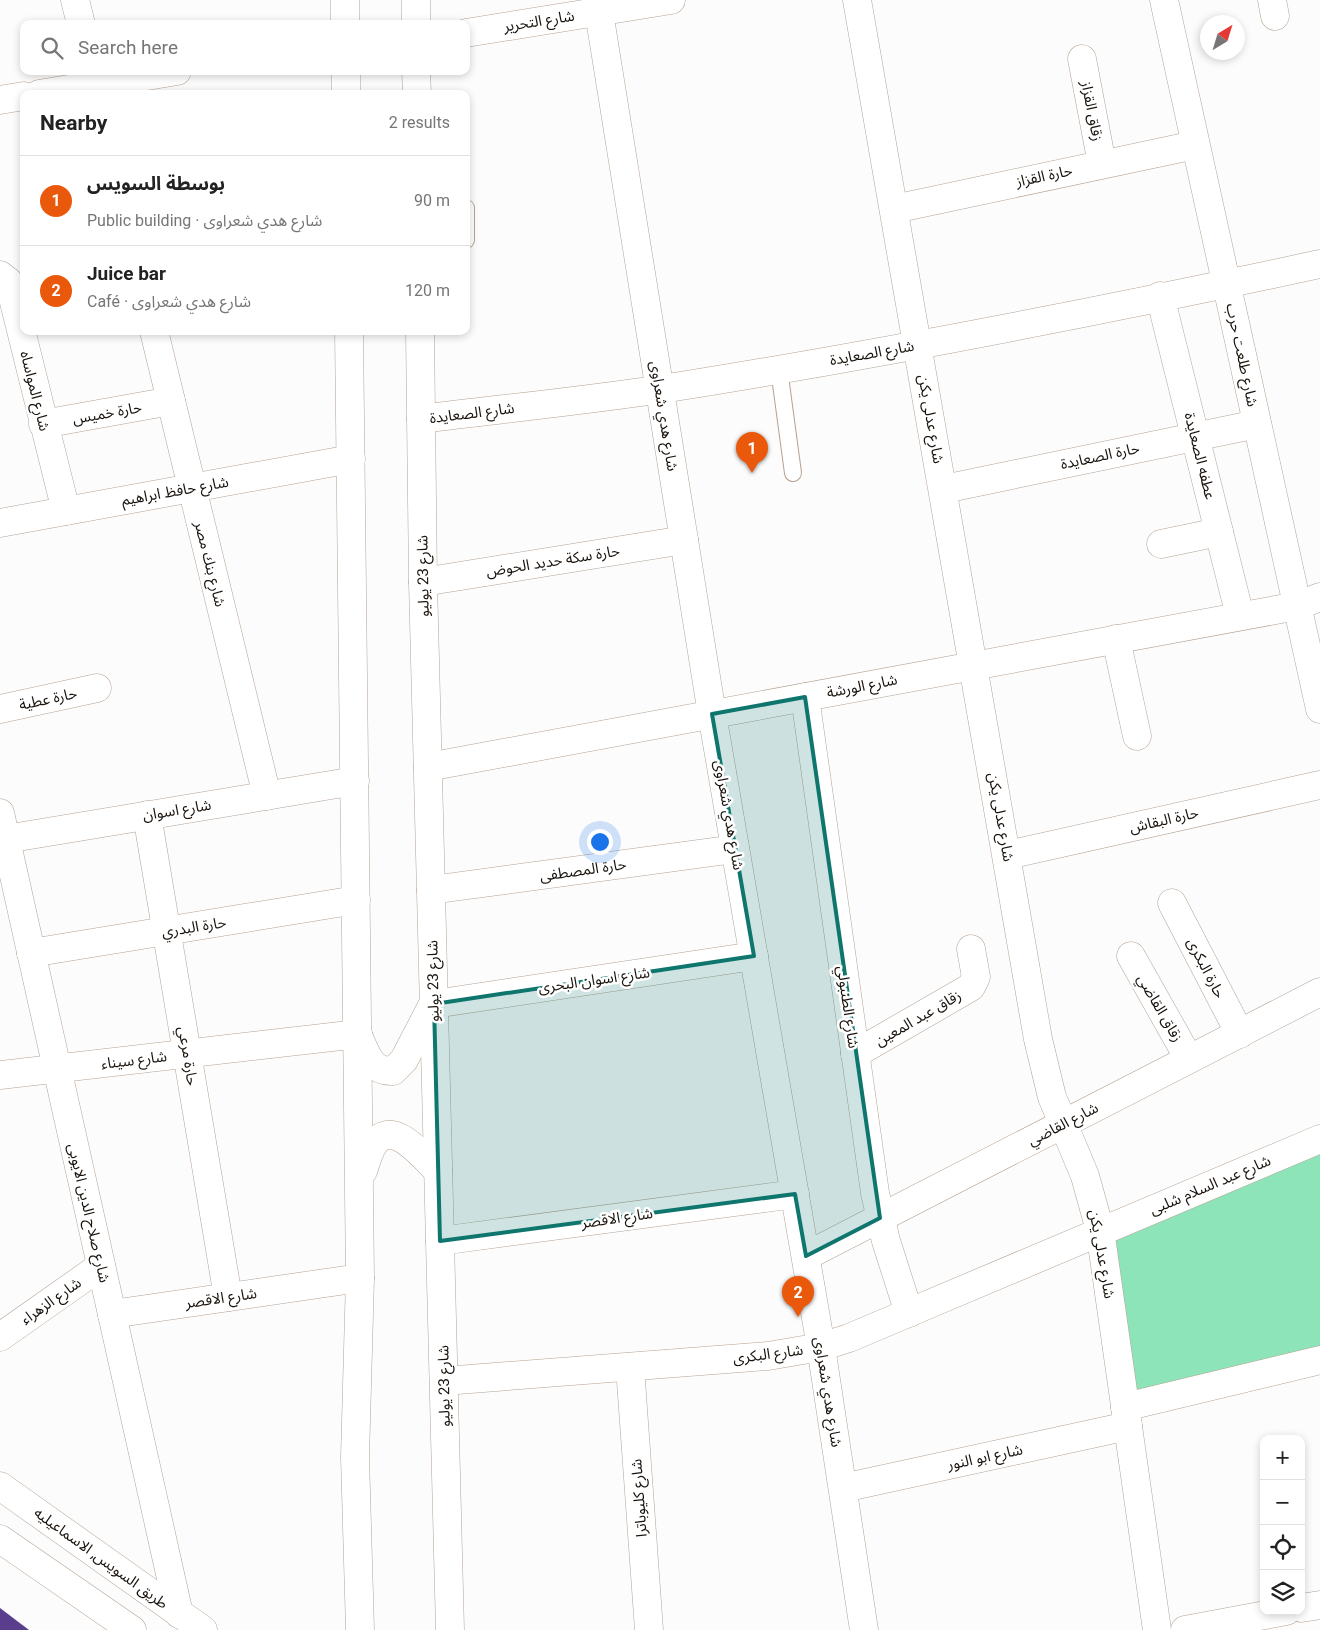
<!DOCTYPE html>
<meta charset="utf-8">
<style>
body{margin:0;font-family:Roboto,"Noto Sans Arabic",sans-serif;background:#f2f2f2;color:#222}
.controls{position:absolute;right:15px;bottom:15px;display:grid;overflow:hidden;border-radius:10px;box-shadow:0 2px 8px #0003}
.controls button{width:45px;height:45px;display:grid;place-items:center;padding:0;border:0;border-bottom:1px solid #e0e0e0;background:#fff;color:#222;font:25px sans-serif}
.compass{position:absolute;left:1200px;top:15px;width:45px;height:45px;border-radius:50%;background:#fff;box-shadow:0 2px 8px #0003;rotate:38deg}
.you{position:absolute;left:599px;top:841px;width:18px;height:18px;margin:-12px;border:4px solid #fff;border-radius:50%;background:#1a73e8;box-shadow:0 0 0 8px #1a73e833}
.badge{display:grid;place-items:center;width:32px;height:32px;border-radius:50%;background:#ea580c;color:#fff;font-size:16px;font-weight:700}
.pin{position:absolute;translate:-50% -41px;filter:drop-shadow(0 1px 2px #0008)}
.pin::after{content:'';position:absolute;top:26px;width:18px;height:15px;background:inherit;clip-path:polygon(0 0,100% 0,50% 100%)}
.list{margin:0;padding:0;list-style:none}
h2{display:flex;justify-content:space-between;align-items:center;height:65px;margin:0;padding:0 20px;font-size:21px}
h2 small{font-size:16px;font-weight:400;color:#767676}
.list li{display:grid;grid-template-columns:32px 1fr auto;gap:15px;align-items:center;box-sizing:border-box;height:90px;padding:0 20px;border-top:1px solid #e0e0e0}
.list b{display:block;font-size:19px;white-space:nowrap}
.list p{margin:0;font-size:16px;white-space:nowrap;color:#767676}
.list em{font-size:16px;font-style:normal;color:#767676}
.icon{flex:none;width:28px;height:28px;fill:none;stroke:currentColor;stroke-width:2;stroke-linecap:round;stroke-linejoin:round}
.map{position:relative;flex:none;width:1320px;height:1630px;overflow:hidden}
.search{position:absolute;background:#fff;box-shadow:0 2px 8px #0003;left:20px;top:20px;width:450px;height:55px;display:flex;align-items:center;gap:12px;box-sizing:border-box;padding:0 18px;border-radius:10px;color:#767676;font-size:19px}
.panel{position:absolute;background:#fff;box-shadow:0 2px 8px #0003;left:20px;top:90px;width:450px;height:245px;border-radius:10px}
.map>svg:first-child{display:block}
</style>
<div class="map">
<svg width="1320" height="1630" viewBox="0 0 1320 1630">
<rect width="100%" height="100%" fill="#fcfcfc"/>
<path fill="#8de4b8" d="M1320,1143V1358L1126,1406L1101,1231Z"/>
<path fill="#5a3e8d" d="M0,1608L29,1630H0Z"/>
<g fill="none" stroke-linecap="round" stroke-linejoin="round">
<g stroke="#b6a292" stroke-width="18">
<g id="service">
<path d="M466,208V240"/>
<path d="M779,369L793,473"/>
</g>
</g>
<g stroke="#b6a292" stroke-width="29">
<g id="minor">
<path d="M75,0L81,24"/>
<path d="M597,0L712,714L821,1347L864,1630"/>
<path d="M857,0L1038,1039L1052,1097L1085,1176L1100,1230L1157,1630"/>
<path d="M1164,0L1320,709"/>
<path d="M1272,0L1275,16"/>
<path d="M466,33L671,0"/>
<path d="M1082,59L1102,164"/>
<path d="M39,94L177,71"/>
<path d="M0,100L24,96"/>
<path d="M894,209L1195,145"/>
<path d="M0,275L9,282L66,511"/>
<path d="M1160,296L1240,616"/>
<path d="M154,331L267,796"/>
<path d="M421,419C501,409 582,401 662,389C883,354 1102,311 1320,264"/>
<path d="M43,424L171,401"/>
<path d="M944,489L1257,424"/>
<path d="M0,523L351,459"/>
<path d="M1161,544L1219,532"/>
<path d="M423,582L684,540"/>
<path d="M1116,639L1137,736"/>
<path d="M805,697L875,1193L886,1241L909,1313"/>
<path d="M0,709L97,688"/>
<path d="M428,767L1297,606L1320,597"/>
<path d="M147,815L228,1297"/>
<path d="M0,840L355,781"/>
<path d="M1008,855L1320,785"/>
<path d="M431,890L735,849"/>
<path d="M1172,903L1240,1034"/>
<path d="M31,953L356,900"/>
<path d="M1131,956L1189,1059"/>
<path d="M434,1004L754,956"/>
<path d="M855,1054L971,987L976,977L971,949"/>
<path d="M0,1075L358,1034"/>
<path d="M440,1241L795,1194"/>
<path d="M806,1256L1320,992"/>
<path d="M112,1314L360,1278"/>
<path d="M0,1337L101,1266"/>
<path d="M630,1367L649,1630"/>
<path d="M444,1381L768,1356L821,1347L849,1338L1320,1139"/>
<path d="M1125,1407L1320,1360"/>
<path d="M843,1488L1128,1426"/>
</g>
</g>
<g stroke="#b6a292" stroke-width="29">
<g id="tertiary">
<path d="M0,813L179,1614"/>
<path d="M1301,1608L1320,1605"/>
<path d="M1185,1630L1286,1611"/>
</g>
</g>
<g stroke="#b6a292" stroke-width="29">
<g id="primary">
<path d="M345,0V24"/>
<path d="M416,0V24"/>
<path d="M346,71V94"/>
<path d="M416,71L417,94"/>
<path d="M349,331L360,1278L355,1457L360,1630"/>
<path d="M420,331L423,582L450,1630"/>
<path d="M359,1038C367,1055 371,1072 393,1071L404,1060L432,1006"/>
<path d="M363,1171C366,1163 368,1153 373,1145C392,1116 423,1157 438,1171"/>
<path d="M0,1486L203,1630"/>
<path d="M0,1539L132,1630"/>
</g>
</g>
<use href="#service" stroke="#fff" stroke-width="16"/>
<use href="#minor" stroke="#fff" stroke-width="28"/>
<use href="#tertiary" stroke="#fff" stroke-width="28"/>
<use href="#primary" stroke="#fff" stroke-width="28"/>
</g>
<path fill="#0f766e" fill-opacity="0.2" stroke="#0f766e" stroke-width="4" stroke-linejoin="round" d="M805,697L880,1218L806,1256L795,1194L440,1241L434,1004L754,956L712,714Z"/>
<g text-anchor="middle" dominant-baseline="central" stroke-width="5" stroke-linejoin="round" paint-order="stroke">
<g font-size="15" fill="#19120c" stroke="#fff">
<text transform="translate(539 21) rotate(-9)">شارع التحرير</text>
<text transform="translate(1092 111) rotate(79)">زقاق القزاز</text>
<text transform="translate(1044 176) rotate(-12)">حارة القزاز</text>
<text transform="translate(872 353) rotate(-10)">شارع الصعايدة</text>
<text transform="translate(1242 355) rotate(78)">شارع طلعت حرب</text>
<text transform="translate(35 391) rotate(76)">شارع المواساه</text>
<text transform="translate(107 413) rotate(-10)">حارة خميس</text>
<text transform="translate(472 413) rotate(-7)">شارع الصعايدة</text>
<text transform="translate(664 416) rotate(81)">شارع هدي شعراوى</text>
<text transform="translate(931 419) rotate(80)">شارع عدلى يكن</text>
<text transform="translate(1100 456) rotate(-12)">حارة الصعايدة</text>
<text transform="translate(1200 456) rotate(76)">عطفه الصعايدة</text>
<text transform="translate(175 491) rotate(-10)">شارع حافظ ابراهيم</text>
<text transform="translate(553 561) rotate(-9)">حارة سكة حديد الحوض</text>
<text transform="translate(210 564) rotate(76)">شارع بنك مصر</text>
<text transform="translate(423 576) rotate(-91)">شارع 23 يوليو</text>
<text transform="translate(862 686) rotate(-11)">شارع الورشة</text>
<text transform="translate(48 699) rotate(-12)">حارة عطية</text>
<text transform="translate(177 810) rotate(-9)">شارع اسوان</text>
<text transform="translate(729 815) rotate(80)">شارع هدي شعراوى</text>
<text transform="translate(1001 817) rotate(80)">شارع عدلى يكن</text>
<text transform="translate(1164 820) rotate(-13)">حارة البقاش</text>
<text transform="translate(583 870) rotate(-8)">حارة المصطفى</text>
<text transform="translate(194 927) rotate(-9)">حارة البدري</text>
<text transform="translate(1206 968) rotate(63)">حارة البكرى</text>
<text transform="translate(594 980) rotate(-8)">شارع اسوان البحرى</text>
<text transform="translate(433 981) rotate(-91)">شارع 23 يوليو</text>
<text transform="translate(848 1007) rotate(82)">شارع الطنبولي</text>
<text transform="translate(1160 1008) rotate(60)">زقاق القاضي</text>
<text transform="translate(918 1018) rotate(-30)">زقاق عبد المعين</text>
<text transform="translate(188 1056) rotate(81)">حارة مرعي</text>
<text transform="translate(134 1060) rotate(-7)">شارع سيناء</text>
<text transform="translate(1063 1124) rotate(-27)">شارع القاضي</text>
<text transform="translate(1210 1185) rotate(-23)">شارع عبد السلام شلبى</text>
<text transform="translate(89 1213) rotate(77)">شارع صلاح الدين الايوبى</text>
<text transform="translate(617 1218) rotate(-8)">شارع الاقصر</text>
<text transform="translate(1102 1254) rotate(80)">شارع عدلى يكن</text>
<text transform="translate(221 1298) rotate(-8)">شارع الاقصر</text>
<text transform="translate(51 1301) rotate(-35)">شارع الزهراء</text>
<text transform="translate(768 1354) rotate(-7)">شارع البكرى</text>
<text transform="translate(444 1386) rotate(-91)">شارع 23 يوليو</text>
<text transform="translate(828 1392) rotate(81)">شارع هدي شعراوى</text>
<text transform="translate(985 1457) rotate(-12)">شارع ابو النور</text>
<text transform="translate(639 1498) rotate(-94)">شارع كليوباترا</text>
<text transform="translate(101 1558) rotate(36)">طريق السويس, الاسماعيليه</text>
</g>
</g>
</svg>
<div class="controls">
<button>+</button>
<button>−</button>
<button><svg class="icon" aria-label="locate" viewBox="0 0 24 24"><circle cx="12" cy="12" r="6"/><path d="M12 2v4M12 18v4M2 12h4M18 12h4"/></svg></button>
<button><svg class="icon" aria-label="layers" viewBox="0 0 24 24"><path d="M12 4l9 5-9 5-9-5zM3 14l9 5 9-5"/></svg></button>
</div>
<svg class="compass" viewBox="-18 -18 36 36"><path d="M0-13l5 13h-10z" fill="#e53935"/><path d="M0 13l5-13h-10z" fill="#767676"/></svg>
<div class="you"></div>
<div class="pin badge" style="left:752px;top:473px">1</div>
<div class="pin badge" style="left:798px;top:1317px">2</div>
<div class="search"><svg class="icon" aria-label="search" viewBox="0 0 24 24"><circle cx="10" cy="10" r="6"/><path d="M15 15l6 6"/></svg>Search here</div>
<section class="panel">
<h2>Nearby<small>2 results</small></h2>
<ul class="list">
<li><span class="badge">1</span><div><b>بوسطة السويس</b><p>Public building · شارع هدي شعراوى</p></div><em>90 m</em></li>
<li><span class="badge">2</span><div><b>Juice bar</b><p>Café · شارع هدي شعراوى</p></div><em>120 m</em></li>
</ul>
</section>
</div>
